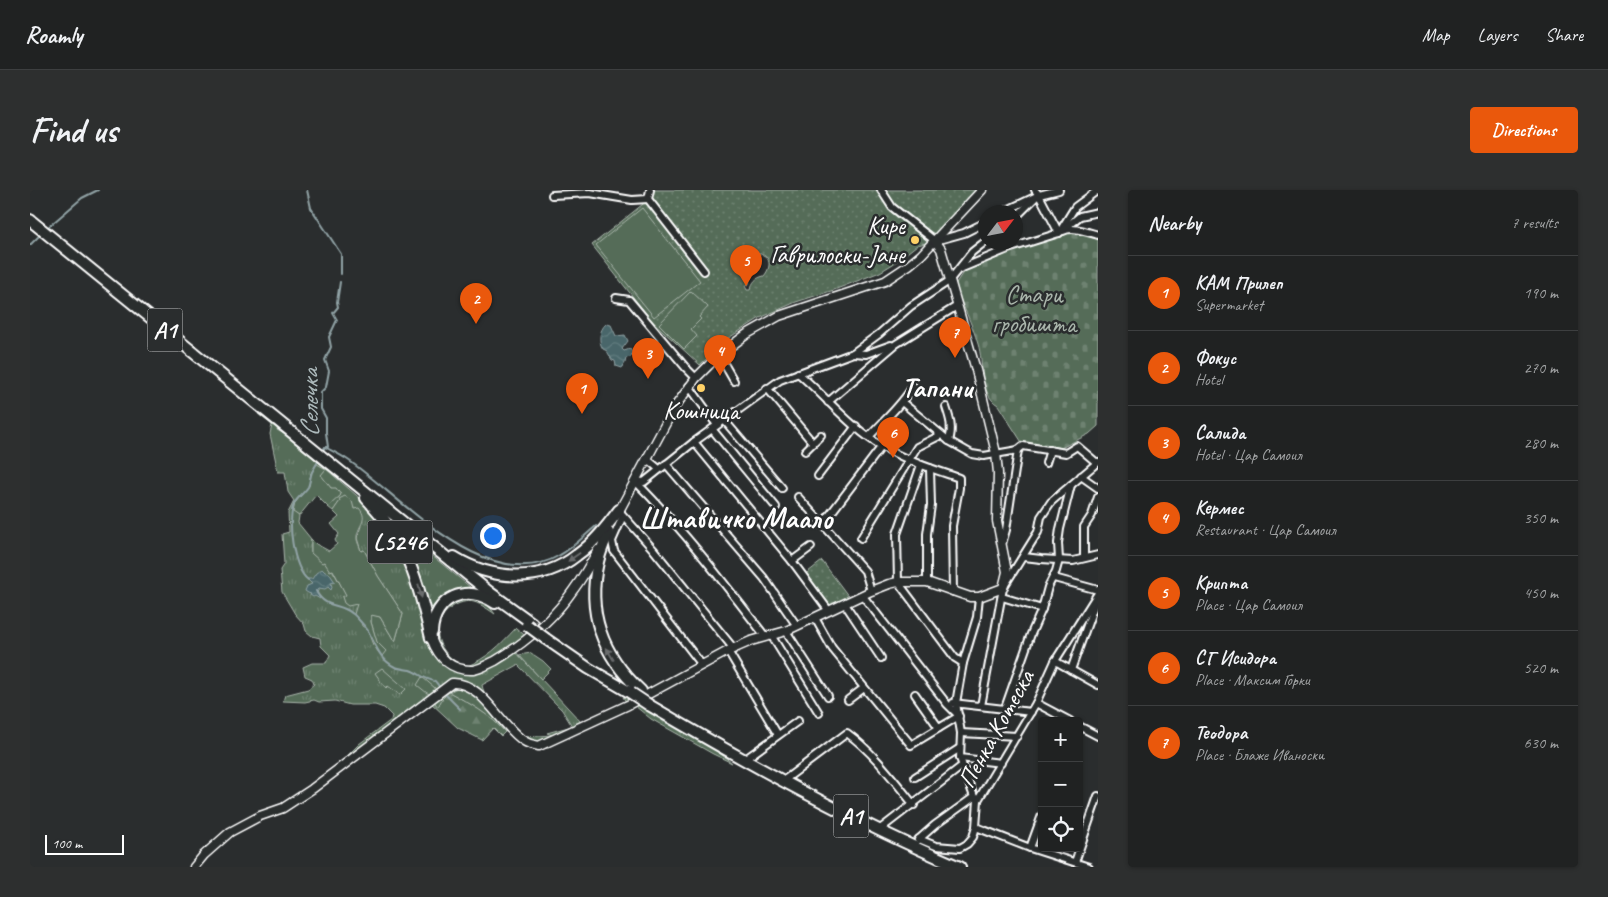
<!DOCTYPE html>
<meta charset="utf-8">
<style>
body{margin:0;font-family:Caveat,sans-serif;background:#2d2f2f;color:#f1f3f6}
.controls{position:absolute;right:15px;bottom:15px;display:grid;overflow:hidden;border-radius:5px;box-shadow:0 1px 4px #0004}
.controls button{width:45px;height:45px;display:grid;place-items:center;padding:0;border:0;border-bottom:1px solid #3d3f40;background:#202222;color:#f1f3f6;font:25px sans-serif}
.compass{position:absolute;left:948px;top:15px;width:45px;height:45px;border-radius:50%;background:#202222;box-shadow:0 1px 4px #0004;rotate:58deg}
.scale{position:absolute;left:15px;bottom:12px;width:79px;box-sizing:border-box;padding-left:5px;border:2px solid #fff;border-top:0;font-size:14px;line-height:18px;white-space:nowrap;color:#fff;-webkit-text-stroke:4px #2a2d2e;paint-order:stroke}
.you{position:absolute;left:462px;top:345px;width:18px;height:18px;margin:-12px;border:4px solid #fff;border-radius:50%;background:#1a73e8;box-shadow:0 0 0 8px #1a73e833}
.badge{display:grid;place-items:center;width:32px;height:32px;border-radius:50%;background:#ea580c;color:#fff;font-size:16px;font-weight:700}
.pin{position:absolute;translate:-50% -41px;filter:drop-shadow(0 1px 2px #0008)}
.pin::after{content:'';position:absolute;top:26px;width:18px;height:15px;background:inherit;clip-path:polygon(0 0,100% 0,50% 100%)}
.list{margin:0;padding:0;list-style:none}
h2{display:flex;justify-content:space-between;align-items:center;height:65px;margin:0;padding:0 20px;font-size:21px}
h2 small{font-size:16px;font-weight:400;color:#a2a4a5}
.list li{display:grid;grid-template-columns:32px 1fr auto;gap:15px;align-items:center;box-sizing:border-box;height:75px;padding:0 20px;border-top:1px solid #3d3f40}
.list b{display:block;font-size:19px;white-space:nowrap}
.list p{margin:0;font-size:16px;white-space:nowrap;color:#a2a4a5}
.list em{font-size:16px;font-style:normal;color:#a2a4a5}
.icon{flex:none;width:28px;height:28px;fill:none;stroke:currentColor;stroke-width:2;stroke-linecap:round;stroke-linejoin:round}
.map{position:relative;flex:none;width:1068px;height:677px;overflow:hidden;border-radius:5px}
header{display:flex;align-items:center;gap:30px;box-sizing:border-box;height:70px;padding:0 25px;background:#202222;border-bottom:1px solid #3d3f40}
header strong{font-size:24px}
nav{display:flex;gap:28px;margin-inline-start:auto;font-size:18px}
.intro{display:flex;align-items:center;justify-content:space-between;box-sizing:border-box;height:120px;padding:0 30px}
h1{margin:0;font-size:35px}
.button{padding:12px 22px;border-radius:5px;background:#ea580c;color:#fff;font-size:18px;font-weight:700}
main{display:flex;gap:30px;padding:0 30px}
aside{flex:1;background:#202222;border-radius:5px;box-shadow:0 1px 4px #0004}
.map>svg:first-child{display:block}
</style>
<header>
<strong>Roamly</strong>
<nav><a>Map</a><a>Layers</a><a>Share</a></nav>
</header>
<div class="intro"><h1>Find us</h1><a class="button">Directions</a></div>
<main>
<div class="map">
<svg width="1068" height="677" viewBox="0 0 1068 677">
<defs>
<pattern id="grass-tufts" width="24" height="20" patternUnits="userSpaceOnUse" patternTransform="scale(1.25)"><rect width="24" height="20" fill="#556c58"/><path d="M3 7l-1-3M5 7V3M7 7l1-3M15 17l-1-3M17 17v-4M19 17l1-3" fill="none" stroke="#6e8271"/></pattern>
<pattern id="forest-firs" width="22" height="20" patternUnits="userSpaceOnUse" patternTransform="scale(1.25)"><rect width="22" height="20" fill="#556c58"/><path d="M5 1l3.5 6h-7zM16 11l3.5 6h-7z" fill="#6e8271"/></pattern>
<pattern id="cemetery-stones" width="16" height="16" patternUnits="userSpaceOnUse" patternTransform="scale(1.25)"><rect width="16" height="16" fill="#556c58"/><path d="M2 7V4a2 2 0 0 1 4 0v3zM10 15v-3a2 2 0 0 1 4 0v3z" fill="#6e8271"/></pattern>
<pattern id="park-dots" width="8" height="8" patternUnits="userSpaceOnUse" patternTransform="scale(1.25)"><rect width="8" height="8" fill="#556c58"/><path d="M2 2h.1M6 6h.1" fill="none" stroke="#6e8271" stroke-width="1.8" stroke-linecap="round"/></pattern>
<pattern id="water-waves" width="16" height="10" patternUnits="userSpaceOnUse" patternTransform="scale(1.25)"><rect width="16" height="10" fill="#48666a"/><path d="M0 5q4-4 8 0t8 0" fill="none" stroke="#637d80"/></pattern>
</defs>
<rect width="100%" height="100%" fill="#2a2d2e"/>
<filter id="ink" filterUnits="userSpaceOnUse"><feTurbulence type="fractalNoise" baseFrequency=".02" numOctaves="2"/><feDisplacementMap in="SourceGraphic" scale="10" xChannelSelector="R" yChannelSelector="G"/><feConvolveMatrix kernelMatrix="1 2 1 2 8 2 1 2 1" color-interpolation-filters="sRGB"/></filter>
<g filter="url(#ink)">
<g fill="url(#grass-tufts)" stroke="#aab6ac" fill-rule="evenodd">
<path d="M232,219L250,233L247,240L258,246L341,318L350,323L451,406L465,424C459,420 451,414 444,412C437,410 428,413 422,417C395,436 409,465 435,477C458,468 469,456 486,438L498,448L484,460L551,532L563,527L521,551L519,558L500,559L478,540L450,511L425,498L419,502L416,497L253,618L240,620L259,610L276,599L312,571L329,554L361,530L362,526L354,518L345,515H320L305,511L289,512L284,510L275,512L253,511L255,505L278,499L284,494L282,489L275,486L273,477L282,473H296L300,465L291,456L290,448L282,446L276,441L274,434L265,424L252,402L250,380L254,374L252,344L259,342L258,323L264,311L258,302L255,282H248L240,244L242,235L228,224ZM296,279L290,285L301,298L311,304L298,317L303,321L310,311L323,319L331,336L327,348L331,361L334,360L348,386L373,424L365,452L350,427L341,424V432L347,453L343,455L337,439L332,436L327,413L317,406L302,379L281,363V349L268,333L269,326L263,321L265,313L279,296L281,283ZM488,475L532,520L542,536L517,543L522,545L495,547C483,533 455,514 452,495Z"/>
<path d="M593,507C611,511 628,524 644,534C664,546 684,558 702,573L683,564L621,529L605,516L598,515Z"/>
</g>
<path fill="url(#forest-firs)" stroke="#aab6ac" d="M419,502C439,513 461,525 475,542L471,546L463,538L452,550L428,538L401,513L379,532L375,529L405,505L408,516L412,509Z"/>
<path fill="url(#cemetery-stones)" stroke="#aab6ac" d="M1037,39L1068,45V236L1059,244L1029,259L993,254L968,215C949,204 954,172 948,154C942,134 933,115 924,96L936,78Z"/>
<g fill="url(#park-dots)" stroke="#aab6ac" fill-rule="evenodd">
<path d="M620,0H952L905,51L887,55L863,74L850,82L804,100L766,112L730,128L697,149L670,175L622,131L562,55L618,10ZM725,63C740,64 743,75 734,86C725,88 723,92 720,100H717L715,96L719,94L720,86C713,79 716,68 725,63Z"/>
<path d="M792,371L822,411L799,421L773,386Z"/>
</g>
<g fill="#556c58" stroke="#aab6ac">
<path d="M612,18L670,91L624,127L566,55Z"/>
<path d="M661,101L678,117L669,127L671,129L661,139L667,146L654,159L629,134Z"/>
<path d="M287,274L296,279L291,285L301,298H306L311,305L298,317L286,305L269,326L263,322L265,313L279,296L281,283Z"/>
<path d="M315,306L322,311L324,319L329,318C340,331 326,336 327,349C327,352 330,357 331,361L334,360L348,386L373,424L365,452L350,427L341,425V432L347,452L356,461L352,466C343,458 343,449 338,440C334,436 328,430 324,424L327,414L318,416L314,413L312,407L316,405L303,380L300,381L294,372L292,373L281,363V349L286,354L299,361L307,354L305,350L309,344L301,334L309,327L303,321L310,311L309,309Z"/>
<path d="M501,463L513,471L521,479L511,489L489,465Z"/>
<path d="M352,478L376,499L370,505L358,496L356,498L350,491V490L345,483Z"/>
<path d="M392,487L405,498V504L416,497L419,502L429,497L437,499L478,540L475,542C461,525 439,513 419,502L412,509L408,517L405,513V505L397,503L387,495Z"/>
</g>
<g fill="url(#water-waves)" stroke="#91a3a6">
<path d="M576,134L581,135L586,146L595,145L598,151L592,159L594,161L600,159L602,162L601,167L596,168L595,173L592,178L586,176L585,171L582,170L577,161L573,159C568,152 569,140 576,134Z"/>
<path d="M292,379L295,382L299,383L305,392L301,393L302,397L301,400L298,397L295,399L289,398L287,403L290,409L285,406L283,407L280,405L281,404L278,403L275,401L277,396L282,394L277,389H282L286,383Z"/>
</g>
<g fill="none" stroke-linecap="round" stroke-linejoin="round">
<g stroke="#91a3a6" stroke-width="2">
<path d="M277,0L281,18L311,64V84"/>
<path d="M16,39L52,8L68,0"/>
<path d="M0,55L11,44"/>
<path d="M295,257C302,261 311,265 318,270C372,307 457,408 530,365C543,358 554,346 566,336"/>
<path d="M292,262L295,257H298L296,243V228L291,219V202L296,197L299,181L295,170L301,157L299,147L307,130L303,123L308,117L307,112L310,92"/>
<path d="M278,390C263,379 256,328 265,312C268,307 274,303 278,297C280,293 280,287 282,282C284,278 287,274 289,269"/>
<path d="M286,401C296,420 310,412 323,424C326,426 337,439 338,441C346,455 349,469 365,477C370,479 376,479 380,480C389,483 395,490 405,491L411,499"/>
<path d="M414,503L430,519"/>
</g>
<g stroke="#fff" stroke-width="10">
<g id="minor">
<path d="M620,0L618,9L674,81"/>
<path d="M851,0L862,17L905,51L934,43L956,32"/>
<path d="M1005,0L1009,5L1029,43"/>
<path d="M522,5L560,3L602,10L618,9"/>
<path d="M973,22L1009,5L1029,0"/>
<path d="M986,27L1005,8"/>
<path d="M1032,38L1045,17L1068,0"/>
<path d="M1033,41C1043,36 1057,42 1068,45"/>
<path d="M930,79L978,59L1029,43L1050,26L1068,22"/>
<path d="M586,108L599,110L656,178L666,188"/>
<path d="M823,163L836,164L861,155"/>
<path d="M689,165L704,191"/>
<path d="M768,183C796,207 821,238 853,257C877,271 903,279 929,288V298L922,336L923,402"/>
<path d="M659,196L687,235"/>
<path d="M737,198L783,253"/>
<path d="M798,212L866,154L927,116"/>
<path d="M873,213L919,251L942,264L954,266L988,260L993,256L1036,263L1047,256L1067,273"/>
<path d="M916,217C920,229 923,238 919,251"/>
<path d="M694,230L752,298"/>
<path d="M682,239L746,317"/>
<path d="M839,247C854,230 871,216 883,196"/>
<path d="M664,252L762,371L799,421"/>
<path d="M775,261L791,245"/>
<path d="M617,269L629,279"/>
<path d="M1016,273L1020,260"/>
<path d="M636,274L734,388L767,436"/>
<path d="M891,275L867,344L868,392L925,468L933,473"/>
<path d="M788,286L826,236"/>
<path d="M1051,286L1068,298"/>
<path d="M605,291L614,292L664,252L750,190L823,163L849,144L881,116L919,91L942,62L956,51"/>
<path d="M605,291C653,339 694,393 735,446"/>
<path d="M768,307L835,381L841,401"/>
<path d="M591,323L623,359L704,459"/>
<path d="M593,326L582,351L584,361L672,475"/>
<path d="M792,335L852,256"/>
<path d="M831,348L887,257L911,245"/>
<path d="M972,354L976,340L988,260"/>
<path d="M994,367L1011,369L1043,371L1068,365"/>
<path d="M1054,367V337L1062,325L1068,307"/>
<path d="M762,371L781,357"/>
<path d="M1024,388L1068,400"/>
<path d="M897,392V344L901,315L900,278"/>
<path d="M972,407L1012,419"/>
<path d="M815,414L851,468"/>
<path d="M785,428L802,458L881,555L929,526L917,514L833,406"/>
<path d="M756,441L798,506"/>
<path d="M741,445L789,523"/>
<path d="M698,461L748,545"/>
<path d="M1025,471L1068,495"/>
<path d="M1041,480L1065,413"/>
<path d="M885,504L909,538"/>
<path d="M818,510L834,498"/>
<path d="M923,513L1001,522"/>
<path d="M1006,513L1040,531"/>
<path d="M951,516L973,398L1008,342L1011,327L1021,312L1068,272"/>
<path d="M975,518L1001,444L1012,419L1018,397L1026,381L1029,370L1028,353L1030,339L1041,295"/>
<path d="M1049,536L1068,546"/>
<path d="M931,543L987,546"/>
<path d="M930,568L971,573"/>
<path d="M714,570L768,531"/>
<path d="M885,587L930,558"/>
<path d="M753,591L817,543C843,562 863,589 884,615"/>
<path d="M948,610L944,607L930,568L931,543L926,513L933,473L947,427L949,407"/>
<path d="M946,637L1000,658L1059,677"/>
<path d="M849,640L932,576"/>
<path d="M889,649L906,656L930,658L937,654L943,647L946,637L948,610L1006,513L1025,471L1068,403"/>
<path d="M888,650L905,635L944,607"/>
<path d="M1000,658L1012,625"/>
<path d="M1045,672L1068,606"/>
</g>
</g>
<g stroke="#fff" stroke-width="11">
<g id="tertiary">
<path d="M588,323L644,218L666,188L689,165L717,144L749,126L855,91L879,75L891,65L952,0"/>
<path d="M401,448C408,467 421,481 443,480C451,479 458,474 465,471C495,453 524,428 544,399C553,387 561,373 568,360"/>
<path d="M164,677L174,665L200,642L230,626L253,618L282,599L422,493C452,491 471,537 494,551C498,554 504,555 509,556L598,515L698,461L721,451L756,441L841,401L859,394L868,392H897L940,407H949L973,398L977,382L967,331L968,283L966,263L946,180L911,59L905,51"/>
</g>
</g>
<g stroke="#fff" stroke-width="14">
<g id="primary">
<path d="M0,30L459,402L502,433"/>
<path d="M336,308C379,354 387,389 401,448"/>
<path d="M578,342C575,352 570,362 568,372C556,424 573,466 611,501"/>
<path d="M424,367C461,390 511,394 547,365C564,353 577,336 589,320"/>
<path d="M402,442C404,407 437,393 465,413"/>
<path d="M516,449L558,478L601,503"/>
<path d="M619,515C719,574 822,631 930,677"/>
</g>
</g>
<use href="#minor" stroke="#2a2d2e" stroke-width="6"/>
<use href="#tertiary" stroke="#2a2d2e" stroke-width="8"/>
<use href="#primary" stroke="#2a2d2e" stroke-width="10"/>
<g stroke="#fff" stroke-width="14" stroke-linecap="butt">
<g id="primary-bridge">
<path d="M497,435L516,449"/>
<path d="M601,503L619,515"/>
</g>
</g>
<use href="#primary-bridge" stroke="#2a2d2e" stroke-width="10"/>
</g>
<defs><path id="oneway-solid" d="M-6-.8H1V-3.2L6.5 0L1 3.2V.8H-6Z" transform="scale(1.25)"/></defs>
<g fill="#6a6c6d">
<use href="#oneway-solid" transform="translate(544 367) rotate(145)"/>
<use href="#oneway-solid" transform="translate(390 401) rotate(76)"/>
<use href="#oneway-solid" transform="translate(580 464) rotate(-121)"/>
</g>
</g>
<g fill="#ffd166" stroke="#2a2d2e" stroke-width="2">
<circle cx="885" cy="50" r="5"/>
<circle cx="671" cy="198" r="5"/>
</g>
<g text-anchor="middle" dominant-baseline="central" stroke-width="5" stroke-linejoin="round" paint-order="stroke">
<g fill="#2a2d2e" stroke="#bfc0c0" stroke-width="1">
<rect x="117.5" y="118.5" width="35" height="43" rx="4"/>
<rect x="337.5" y="330.5" width="65" height="43" rx="4"/>
<rect x="803.5" y="604.5" width="35" height="43" rx="4"/>
</g>
<g font-size="24" font-weight="bold" fill="#fff">
<text x="135" y="140">A1</text>
<text x="370" y="352">L5246</text>
<text x="821" y="626">A1</text>
</g>
<g font-size="25" fill="#fff" stroke="#2a2d2e" text-anchor="end">
<text x="875" y="36">Кире<tspan x="875" dy="29">Гаврилоски-Јане</tspan></text>
<text x="671" y="221" text-anchor="middle">Кошница</text>
</g>
<g font-size="25" fill="#aab6ac" stroke="#2a2d2e">
<text x="1004" y="105">Стари<tspan x="1004" dy="29">гробишта</tspan></text>
</g>
<g font-size="25" fill="#fff" stroke="#2a2d2e">
<text transform="translate(966 539) rotate(-61)">Пенка Котеска</text>
</g>
<g font-size="26" font-style="italic" fill="#adbabc" stroke="#2a2d2e">
<text transform="translate(279 213) rotate(-90)">Селечка</text>
</g>
<g font-size="28" font-weight="bold" fill="#fff" stroke="#2a2d2e">
<text x="907" y="197">Тапани</text>
</g>
<g font-size="30" font-weight="bold" fill="#fff" stroke="#2a2d2e">
<text x="706" y="328">Штавичко Маало</text>
</g>
</g>
</svg>
<div class="controls">
<button>+</button>
<button>−</button>
<button><svg class="icon" aria-label="locate" viewBox="0 0 24 24"><circle cx="12" cy="12" r="6"/><path d="M12 2v4M12 18v4M2 12h4M18 12h4"/></svg></button>
</div>
<svg class="compass" viewBox="-18 -18 36 36"><path d="M0-13l5 13h-10z" fill="#e53935"/><path d="M0 13l5-13h-10z" fill="#a2a4a5"/></svg>
<div class="scale">100 m</div>
<div class="you"></div>
<div class="pin badge" style="left:552px;top:224px">1</div>
<div class="pin badge" style="left:446px;top:134px">2</div>
<div class="pin badge" style="left:618px;top:189px">3</div>
<div class="pin badge" style="left:690px;top:186px">4</div>
<div class="pin badge" style="left:716px;top:96px">5</div>
<div class="pin badge" style="left:863px;top:268px">6</div>
<div class="pin badge" style="left:925px;top:168px">7</div>
</div>
<aside>
<h2>Nearby<small>7 results</small></h2>
<ul class="list">
<li><span class="badge">1</span><div><b>КАМ Прилеп</b><p>Supermarket</p></div><em>190 m</em></li>
<li><span class="badge">2</span><div><b>Фокус</b><p>Hotel</p></div><em>270 m</em></li>
<li><span class="badge">3</span><div><b>Салида</b><p>Hotel · Цар Самоил</p></div><em>280 m</em></li>
<li><span class="badge">4</span><div><b>Кермес</b><p>Restaurant · Цар Самоил</p></div><em>350 m</em></li>
<li><span class="badge">5</span><div><b>Крипта</b><p>Place · Цар Самоил</p></div><em>450 m</em></li>
<li><span class="badge">6</span><div><b>СГ Исидора</b><p>Place · Максим Горки</p></div><em>520 m</em></li>
<li><span class="badge">7</span><div><b>Теодора</b><p>Place · Блаже Иваноски</p></div><em>630 m</em></li>
</ul>
</aside>
</main>
